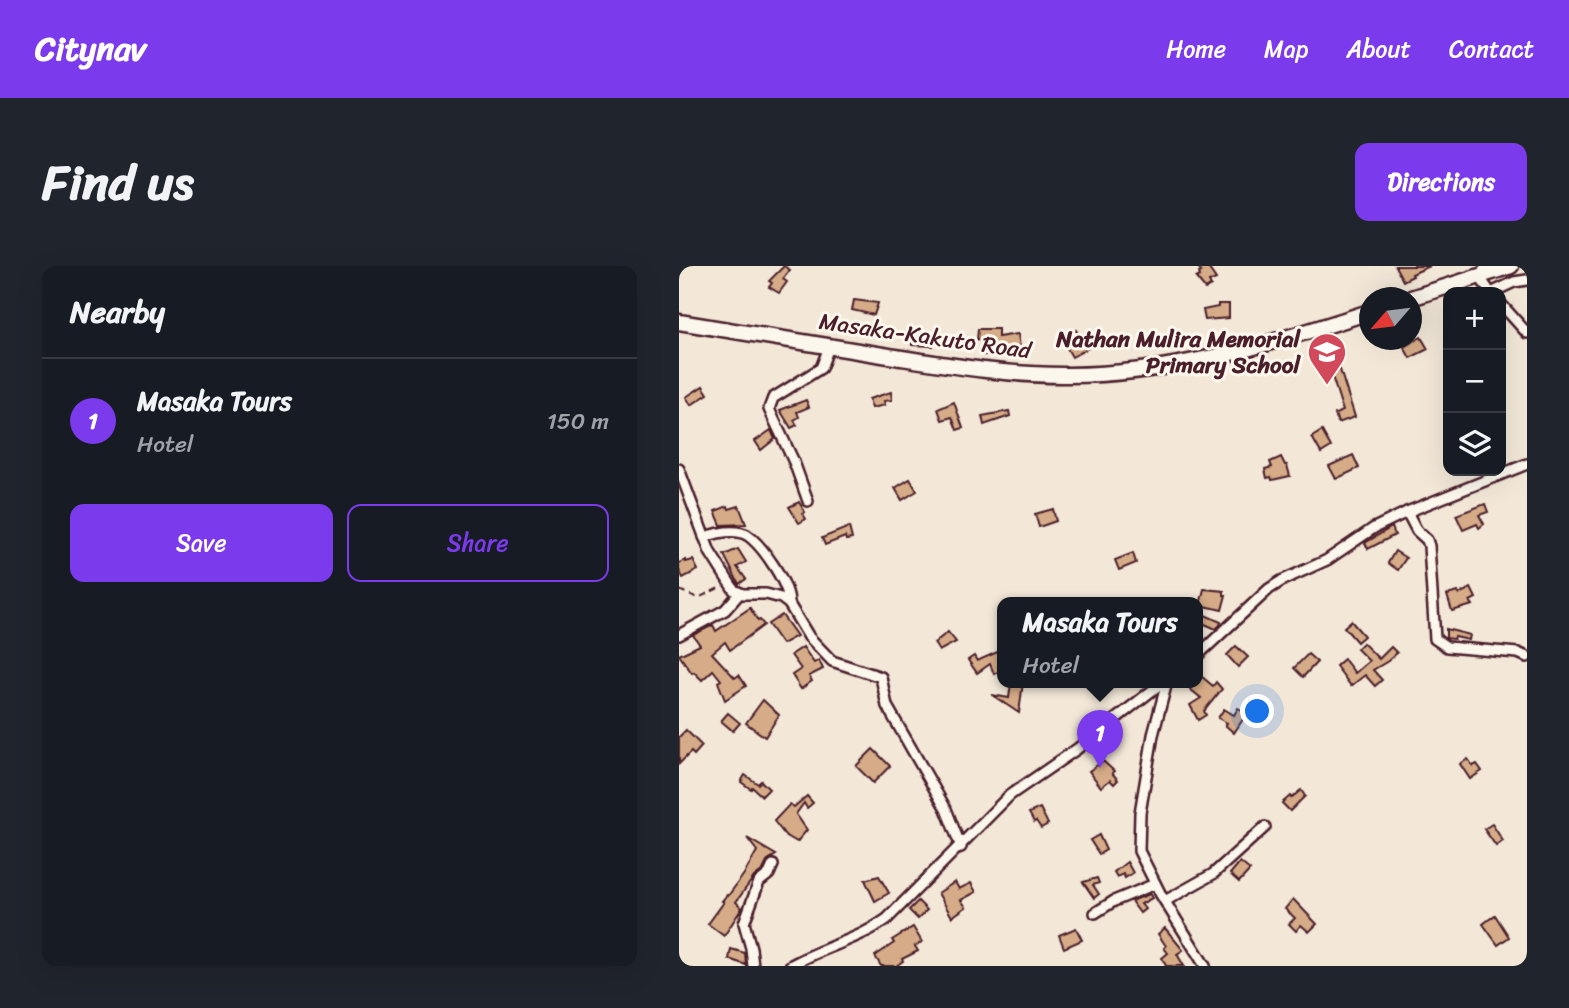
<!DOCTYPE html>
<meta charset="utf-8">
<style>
body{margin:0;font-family:Sriracha,sans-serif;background:#20242c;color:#f1f3f6}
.controls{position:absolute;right:21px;top:21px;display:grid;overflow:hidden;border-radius:14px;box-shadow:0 7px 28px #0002}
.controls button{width:63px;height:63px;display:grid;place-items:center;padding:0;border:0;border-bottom:2px solid #363941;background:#171b24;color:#f1f3f6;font:35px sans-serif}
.compass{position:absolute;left:680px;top:21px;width:63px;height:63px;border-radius:50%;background:#171b24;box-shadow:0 7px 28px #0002;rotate:242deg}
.you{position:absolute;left:579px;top:446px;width:24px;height:24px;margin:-18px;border:5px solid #fff;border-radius:50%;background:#1a73e8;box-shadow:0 0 0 10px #1a73e833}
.badge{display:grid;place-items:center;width:46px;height:46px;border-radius:50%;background:#7c3aed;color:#fff;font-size:23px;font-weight:700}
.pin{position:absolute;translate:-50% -58px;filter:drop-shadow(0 2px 4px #0008)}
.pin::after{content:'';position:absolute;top:37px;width:24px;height:21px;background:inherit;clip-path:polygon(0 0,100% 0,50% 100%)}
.popup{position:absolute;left:318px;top:331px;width:206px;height:91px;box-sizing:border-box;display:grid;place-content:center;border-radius:14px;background:#171b24;filter:drop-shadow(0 2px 5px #0005);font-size:23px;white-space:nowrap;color:#9ea1a6}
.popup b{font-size:26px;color:#f1f3f6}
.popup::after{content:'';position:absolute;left:50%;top:100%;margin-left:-14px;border:14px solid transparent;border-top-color:#171b24}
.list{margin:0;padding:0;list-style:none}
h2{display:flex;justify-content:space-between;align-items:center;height:91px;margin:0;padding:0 28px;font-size:30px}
h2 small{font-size:23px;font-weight:400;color:#9ea1a6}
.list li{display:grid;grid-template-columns:46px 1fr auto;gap:21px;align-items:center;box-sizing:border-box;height:126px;padding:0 28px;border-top:2px solid #363941}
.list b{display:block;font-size:26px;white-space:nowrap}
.list p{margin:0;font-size:23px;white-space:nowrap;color:#9ea1a6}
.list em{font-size:23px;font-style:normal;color:#9ea1a6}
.actions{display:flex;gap:14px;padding:21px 28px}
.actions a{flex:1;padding:16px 0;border:2px solid #7c3aed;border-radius:14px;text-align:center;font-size:24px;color:#7c3aed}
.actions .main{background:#7c3aed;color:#fff}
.icon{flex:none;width:38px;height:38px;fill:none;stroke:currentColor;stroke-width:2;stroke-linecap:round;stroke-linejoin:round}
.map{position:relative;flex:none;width:848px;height:700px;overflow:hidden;border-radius:14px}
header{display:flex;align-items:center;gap:42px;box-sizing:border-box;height:98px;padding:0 35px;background:#7c3aed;color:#fff}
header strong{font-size:33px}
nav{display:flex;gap:38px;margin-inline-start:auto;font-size:24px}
.intro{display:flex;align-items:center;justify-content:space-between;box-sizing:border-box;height:168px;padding:0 42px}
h1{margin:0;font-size:49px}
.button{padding:18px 32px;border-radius:14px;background:#7c3aed;color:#fff;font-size:24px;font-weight:700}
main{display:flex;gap:42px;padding:0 42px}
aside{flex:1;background:#171b24;border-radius:14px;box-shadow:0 7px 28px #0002}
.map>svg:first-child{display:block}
</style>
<header>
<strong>Citynav</strong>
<nav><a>Home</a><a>Map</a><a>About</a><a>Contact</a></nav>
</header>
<div class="intro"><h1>Find us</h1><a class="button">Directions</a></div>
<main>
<aside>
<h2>Nearby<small></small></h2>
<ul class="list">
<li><span class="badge">1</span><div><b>Masaka Tours</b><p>Hotel</p></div><em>150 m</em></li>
</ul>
<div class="actions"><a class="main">Save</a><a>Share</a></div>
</aside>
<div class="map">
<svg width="848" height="700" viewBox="0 0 848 700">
<rect width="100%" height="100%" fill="#f3e8d8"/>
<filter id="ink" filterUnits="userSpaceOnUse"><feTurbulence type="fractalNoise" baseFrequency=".0143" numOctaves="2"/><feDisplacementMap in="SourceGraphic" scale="14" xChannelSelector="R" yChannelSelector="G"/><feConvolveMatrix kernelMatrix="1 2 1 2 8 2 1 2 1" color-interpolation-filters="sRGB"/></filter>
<g filter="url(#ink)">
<g fill="#d5ac87" stroke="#4a1f2b" stroke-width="2">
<path d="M105,0L111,4L104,13L108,16L100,27L90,21L93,17L90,15Z"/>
<path d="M519,0H528L537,13L530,16L532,20L526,23L517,12L521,10L520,7L522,6Z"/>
<path d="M716,0H751L733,8L734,10L724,15Z"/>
<path d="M175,34L199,37L195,49L173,44Z"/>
<path d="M539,38H550V52L526,54L524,44L539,41Z"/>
<path d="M299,63H319V71L339,68L342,88L303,89L302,75L298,74Z"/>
<path d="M397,64L401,71L404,69L411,81L393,91L382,72Z"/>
<path d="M246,70H254V80L233,79V72Z"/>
<path d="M742,71L749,83L731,92L725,81Z"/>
<path d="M656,88L676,151L659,157L656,148L664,145L650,101L641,104L638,94Z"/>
<path d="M24,120L29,128L12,139L7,131Z"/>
<path d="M212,126L213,134L205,135L206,139L193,142L190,133Z"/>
<path d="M127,134L130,141L118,146L120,151L115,154L118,159L112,162L101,144Z"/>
<path d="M275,136L284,162L278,164L273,151L263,154L259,143Z"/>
<path d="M330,145L331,150L305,159L303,150Z"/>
<path d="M92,164L96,173L82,184L76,175Z"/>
<path d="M643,165L652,181L642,187L633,171Z"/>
<path d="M674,189L680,202L657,213L650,200Z"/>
<path d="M602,191L606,199H608L611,210L593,214L592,211L588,212L586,203L593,201L591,196Z"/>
<path d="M231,213L238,225L223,234L216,222Z"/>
<path d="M120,236L126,246L124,248L127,253L120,257L110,241Z"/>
<path d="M806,238L809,246L800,249L805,258L800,262L798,258L784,264L777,249Z"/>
<path d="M49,240L50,243L60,240L67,258L42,259L36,245Z"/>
<path d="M374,243L377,255L360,261L356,248Z"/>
<path d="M170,261L173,273L167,274L166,271L146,279L143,272Z"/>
<path d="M713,261L716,269L689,283L686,277Z"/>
<path d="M59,283L67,296L58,301L67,313L60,318L45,289Z"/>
<path d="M716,285L727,292L719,304L709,297Z"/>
<path d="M454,287L457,297L440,304L436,294Z"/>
<path d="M7,294V296L14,294L19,304L4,312L0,304V297Z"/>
<path d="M792,322L797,332L791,335L794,339L773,345L768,329L779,326L780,328Z"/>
<path d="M525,323L545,325V329H547L543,344L521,339Z"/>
<path d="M71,342L79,355L81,354L85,359L51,384L46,376L33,387L56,412L60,409L67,420L46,434L39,416L42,414L34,404L23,414L15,406L13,407L0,389L21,379L14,369L34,359L37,365Z"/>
<path d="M519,346L542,356L541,359L537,363L519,355Z"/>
<path d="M103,349L118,370L103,378L89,358Z"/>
<path d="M672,355L685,370L678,376L665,361Z"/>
<path d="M767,363L791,369L790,374L776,371L775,373L767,372Z"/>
<path d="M269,366L277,376L260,385L255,377Z"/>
<path d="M684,377L700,393L712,381L718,387L709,395L694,404L703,414L696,420L686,409L672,420L657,400L665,393L676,407L690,395L678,383Z"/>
<path d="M557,380L569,391L559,401L548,389Z"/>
<path d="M124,381L135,397L140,394L144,403L130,410L133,415L122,423L113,409L122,403L112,389Z"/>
<path d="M323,384V404L315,408L311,398L298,407L289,394L295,390L298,395Z"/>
<path d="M629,388L638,396L624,411L615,402Z"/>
<path d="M522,410L534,420L537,416L543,423L525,445L527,449L519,454L511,439L522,432L511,423Z"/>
<path d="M332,416H344L340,447L313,429L330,432Z"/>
<path d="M84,434L100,449L86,471L67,457Z"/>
<path d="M559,442L568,447L555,467L546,459L548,457L539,452L545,443L555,449Z"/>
<path d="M49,447L61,457L54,465L42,455Z"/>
<path d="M7,464L23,480L15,489L12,486L0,498V471Z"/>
<path d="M194,483L211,500L194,517L177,500Z"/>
<path d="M789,493L794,500L798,498L803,505L791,513L781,498Z"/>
<path d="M424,495L435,505L433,507L439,514L435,518L431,514L422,521L410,505Z"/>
<path d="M66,509L79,518L82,515L90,523L83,530L73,521L72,523L62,516Z"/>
<path d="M622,524L626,530L611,545L603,537L611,530L612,532Z"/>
<path d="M128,530L134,537L128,542L125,537L117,548L128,564L118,576L106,569L95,555L111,538L115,541Z"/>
<path d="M361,542L369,558L362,562L357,555L355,556L350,547Z"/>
<path d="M813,558L824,575L817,580L805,563Z"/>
<path d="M420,569L427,584L420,588L411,574Z"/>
<path d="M68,572L97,589L89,594L84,604L75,611L57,636L63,642L45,670L29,658L45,636L43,635L48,629L49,630L65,608L78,585Z"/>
<path d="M448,596L454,607L446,612L444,608L438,611L435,606Z"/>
<path d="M561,596L571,604L560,616L551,608Z"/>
<path d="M200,610L210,627L196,635L186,614Z"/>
<path d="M418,612L420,617L414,619L420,628L415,632L404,616Z"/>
<path d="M276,616L280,623L292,617L297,626L282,634L287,641L273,651L259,627Z"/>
<path d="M471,628L473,632L462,638L466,643L461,647L452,635Z"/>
<path d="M614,633L638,658L630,666L622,659L617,665L610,658L616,652L606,643Z"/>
<path d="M239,635L248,644L239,653L230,644Z"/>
<path d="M816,649L830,671L819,679L804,658Z"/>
<path d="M234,661L243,676L236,680L239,685L223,693L224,695L217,700H202L196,690L215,677L213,674Z"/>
<path d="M397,662L403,674L385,682L380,669Z"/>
<path d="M486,662L504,684L498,688L505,700H487L483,692L489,687L485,682L487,680L479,668Z"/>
<path d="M52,683L66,687L67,699L50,693Z"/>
</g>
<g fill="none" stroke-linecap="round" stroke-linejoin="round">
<g stroke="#4a1f2b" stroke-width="14">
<g id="minor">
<path d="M808,0L800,10L811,26"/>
<path d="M814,26L835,16L848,14"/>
<path d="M822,38L848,67"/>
<path d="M0,203L31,286L55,324L64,328H87L102,332L110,338L130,371L153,395L202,411L208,440L267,543L282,581"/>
<path d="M129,235L115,196L90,143L94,132L142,102L150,81"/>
<path d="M728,246L738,265L748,274L750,280L756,373L768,381L839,387L848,391"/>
<path d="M25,271C37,267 55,262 68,269C83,279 111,319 110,338"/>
<path d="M0,369L46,344L61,327"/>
<path d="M519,389L590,323L604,314L648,294L695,262L728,246L848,198"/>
<path d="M488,416L474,469L461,547L460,585L482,629L526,700"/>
<path d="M486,635L534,608L586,561"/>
<path d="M416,647L435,635L476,618"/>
<path d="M74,700L72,682L65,657L80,616L90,608L94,599"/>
<path d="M111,700C142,682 179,674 208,653L331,529L398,483L484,416"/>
</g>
</g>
<g stroke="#4a1f2b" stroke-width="19">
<g id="trunk">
<path d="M732,32L832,0"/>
<path d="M0,56C70,67 140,79 210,90C268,99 326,109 384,109C489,110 592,78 690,46"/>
</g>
</g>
<path stroke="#4a1f2b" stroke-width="2" stroke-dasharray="7 5" stroke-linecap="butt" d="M0,324L19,332L44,320"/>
<use href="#minor" stroke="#fbf7ec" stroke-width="9"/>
<use href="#trunk" stroke="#fbf7ec" stroke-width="14"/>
</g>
</g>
<defs>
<g id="school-pin" transform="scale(2.0125)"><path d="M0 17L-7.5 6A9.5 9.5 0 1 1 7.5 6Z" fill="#d1495b" stroke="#fbf7ec"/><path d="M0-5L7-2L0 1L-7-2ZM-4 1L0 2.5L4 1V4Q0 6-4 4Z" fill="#fff"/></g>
</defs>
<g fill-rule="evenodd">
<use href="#school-pin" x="648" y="86"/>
</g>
<g text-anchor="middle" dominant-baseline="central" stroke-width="6" stroke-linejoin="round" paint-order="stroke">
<g font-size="23" fill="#4a1f2b" stroke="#fbf7ec">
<text transform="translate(246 70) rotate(8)">Masaka-Kakuto Road</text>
</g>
<g font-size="23" font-weight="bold" fill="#4a1f2b" stroke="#fbf7ec" text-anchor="end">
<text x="621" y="73">Nathan Mulira Memorial<tspan x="621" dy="26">Primary School</tspan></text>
</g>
</g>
</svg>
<div class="controls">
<button>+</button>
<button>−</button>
<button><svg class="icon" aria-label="layers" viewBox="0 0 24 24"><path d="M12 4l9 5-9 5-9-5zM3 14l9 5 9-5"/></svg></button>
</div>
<svg class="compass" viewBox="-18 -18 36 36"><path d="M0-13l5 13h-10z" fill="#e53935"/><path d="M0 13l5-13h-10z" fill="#9ea1a6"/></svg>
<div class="you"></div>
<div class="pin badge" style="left:421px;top:502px">1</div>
<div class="popup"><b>Masaka Tours</b>Hotel</div>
</div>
</main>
